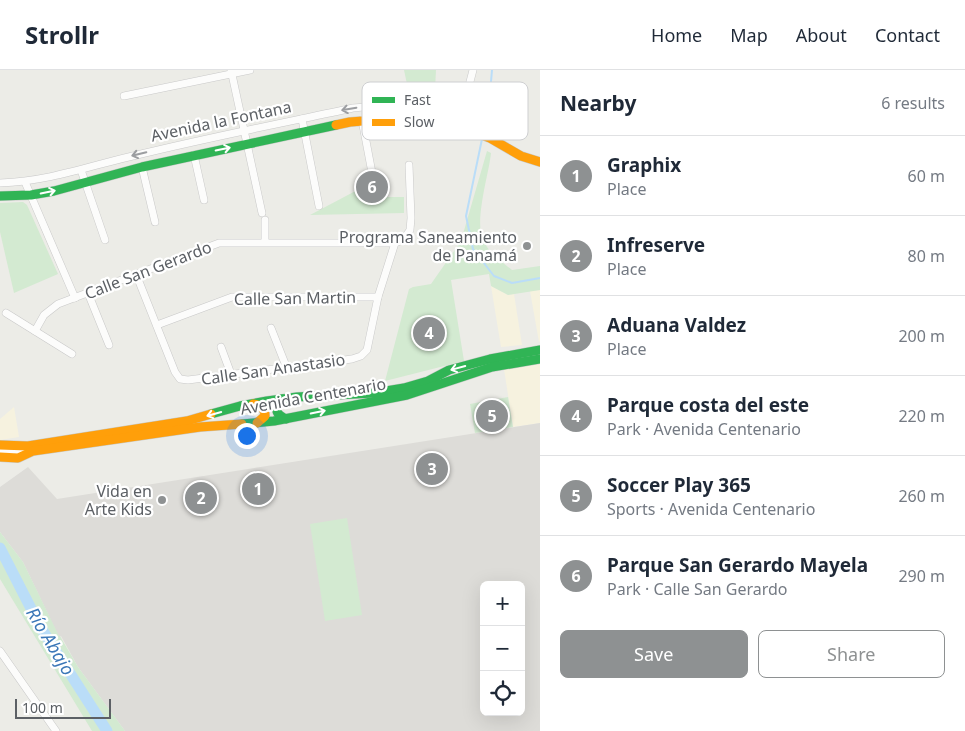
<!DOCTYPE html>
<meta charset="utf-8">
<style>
body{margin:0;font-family:"Noto Sans",sans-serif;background:#f6f6f7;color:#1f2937}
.controls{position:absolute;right:15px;bottom:15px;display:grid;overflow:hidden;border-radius:8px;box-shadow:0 5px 20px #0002}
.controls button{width:45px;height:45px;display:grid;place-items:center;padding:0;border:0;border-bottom:1px solid #e0e1e3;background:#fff;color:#1f2937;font:25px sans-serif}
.scale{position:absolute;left:15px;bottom:12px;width:96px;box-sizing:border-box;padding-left:5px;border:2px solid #5c6065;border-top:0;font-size:14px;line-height:18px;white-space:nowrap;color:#5c6065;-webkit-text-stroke:4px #fff;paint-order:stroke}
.you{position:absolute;left:246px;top:365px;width:18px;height:18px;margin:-12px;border:4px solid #fff;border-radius:50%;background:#1a73e8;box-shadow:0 0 0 8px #1a73e833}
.badge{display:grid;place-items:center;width:32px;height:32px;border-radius:50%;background:#8e9192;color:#fff;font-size:16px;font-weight:700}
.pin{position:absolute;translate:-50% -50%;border:2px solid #fff;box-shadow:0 1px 5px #0006}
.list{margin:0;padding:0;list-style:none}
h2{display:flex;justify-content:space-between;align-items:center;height:65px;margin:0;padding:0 20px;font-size:21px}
h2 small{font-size:16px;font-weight:400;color:#747a83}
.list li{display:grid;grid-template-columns:32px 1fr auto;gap:15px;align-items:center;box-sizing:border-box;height:80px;padding:0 20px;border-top:1px solid #e0e1e3}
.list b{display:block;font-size:19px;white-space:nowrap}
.list p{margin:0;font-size:16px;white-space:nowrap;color:#747a83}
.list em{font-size:16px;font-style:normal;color:#747a83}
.actions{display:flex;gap:10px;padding:15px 20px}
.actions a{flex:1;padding:11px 0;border:1px solid #8e9192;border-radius:8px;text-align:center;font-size:18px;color:#8e9192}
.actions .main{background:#8e9192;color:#fff}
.icon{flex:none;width:28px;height:28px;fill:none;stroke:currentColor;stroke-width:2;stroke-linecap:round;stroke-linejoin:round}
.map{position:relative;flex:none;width:540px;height:661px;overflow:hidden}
header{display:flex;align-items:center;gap:30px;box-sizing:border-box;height:70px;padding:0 25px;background:#fff;border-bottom:1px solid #e0e1e3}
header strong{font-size:24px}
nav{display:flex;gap:28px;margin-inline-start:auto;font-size:18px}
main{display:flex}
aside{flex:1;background:#fff}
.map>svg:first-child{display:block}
</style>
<header>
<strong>Strollr</strong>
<nav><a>Home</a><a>Map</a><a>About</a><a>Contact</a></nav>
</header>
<main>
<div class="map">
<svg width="540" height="661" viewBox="0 0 540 661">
<rect width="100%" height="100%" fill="#ecece7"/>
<g fill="#f6f2df">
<path d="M491,216L508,225L514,224L522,275L501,277Z"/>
<path d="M540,220V271L539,272L530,221Z"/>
<path d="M540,293V353L513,357L504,299Z"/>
<path d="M14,337L19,367L0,370V349Z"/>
</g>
<path fill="#dddcd8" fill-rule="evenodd" d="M540,353V661H125L78,597L61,566L59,567L23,492L0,462V417L28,397L57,429ZM484,515H521V642H484Z"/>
<g fill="#d3ead1">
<path d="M404,0H436L434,39L411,33Z"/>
<path d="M487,81L491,83C489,104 473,154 484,172C490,184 502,192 512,200L540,196V220L508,225L491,216L489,204L451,210L464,291L385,311L409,219L413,217L431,214L461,171Z"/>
<path d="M382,107V127H404V143L310,145Z"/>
<path d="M23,132L27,135L58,204L14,223L0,162V133Z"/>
<path d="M508,327L513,357L475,363L470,334Z"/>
<path d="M347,448L362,545L325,551L310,454Z"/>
<path d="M0,462L23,492L59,566H60L78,597L125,661H92L0,509Z"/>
</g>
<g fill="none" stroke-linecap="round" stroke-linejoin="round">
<g stroke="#baddf8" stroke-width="2">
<path d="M484,62L488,47L492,0"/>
<path d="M482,69L466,146L473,179L494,206L512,213L540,208"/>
</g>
<path stroke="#baddf8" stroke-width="11" d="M0,478L41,558L107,661"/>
<g stroke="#c9c9c9" stroke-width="8">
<g id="street">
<path d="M231,0L262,143"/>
<path d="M124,26L250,0"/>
<path d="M302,49L319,136"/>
<path d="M362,50L373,108"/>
<path d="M458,58L473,0"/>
<path d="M194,85L204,130"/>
<path d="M142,97L155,152"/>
<path d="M81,100L105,170"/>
<path d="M25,112L75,228"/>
<path d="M0,113C51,111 92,95 141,84C211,67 282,53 353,38C379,35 427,35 446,55"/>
<path d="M265,150V172"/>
<path d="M136,204L175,302L180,309L188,310L352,289L361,286L367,280L378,227L395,173"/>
<path d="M88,223L109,275"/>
<path d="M6,243L72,284"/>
<path d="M157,255L232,227H378"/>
<path d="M271,258L286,296"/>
<path d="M35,261L44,245L58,234L219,173H395L403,170L410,160L411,148L409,95"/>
<path d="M221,277L231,304"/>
<path d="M0,382L11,383L27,382"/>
<path d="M0,581L56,661"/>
</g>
</g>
<g stroke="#c7c9c7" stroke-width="10">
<g id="fast">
<path d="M0,126L31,125L54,121L142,97L336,55"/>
<path d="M282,329L276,334C276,343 278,345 286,349"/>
<path d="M211,344L240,336L267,331L297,327L374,323L404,318L428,311L449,300L490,289L540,280"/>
<path d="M242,354L274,351L407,325L492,297L540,289"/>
</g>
</g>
<g stroke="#c7c9c7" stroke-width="10">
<g id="slow">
<path d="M336,55L350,52L389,49L436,58L446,55L467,59L490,68L521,86L540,92"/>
<path d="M253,334C260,335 265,338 265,346L257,353"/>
<path d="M0,375L28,376L187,351L211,344"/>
<path d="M0,387L18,388L33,381L200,357L242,354"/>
</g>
</g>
<use href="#street" stroke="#fcfcfb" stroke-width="7"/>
<use href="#fast" stroke="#30b455" stroke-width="9"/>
<use href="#slow" stroke="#ff9f0a" stroke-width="9"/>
</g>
<defs><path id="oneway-shaft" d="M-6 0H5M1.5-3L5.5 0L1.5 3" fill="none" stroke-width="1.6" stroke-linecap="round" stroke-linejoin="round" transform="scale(1.25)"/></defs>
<g stroke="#9c9ea1">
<use href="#oneway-shaft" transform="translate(349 39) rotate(170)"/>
<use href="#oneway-shaft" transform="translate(139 84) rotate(167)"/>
</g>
<g stroke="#fff">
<use href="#oneway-shaft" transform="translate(223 79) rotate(-12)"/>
<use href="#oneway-shaft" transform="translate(48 122) rotate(-12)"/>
<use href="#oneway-shaft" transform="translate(458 298) rotate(165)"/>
<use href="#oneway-shaft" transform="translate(318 342) rotate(-12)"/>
<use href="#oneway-shaft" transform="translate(214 344) rotate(164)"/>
</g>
<g fill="#8e9192" stroke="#fff" stroke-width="2">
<circle cx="527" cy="176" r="5"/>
<circle cx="162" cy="430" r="5"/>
</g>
<g text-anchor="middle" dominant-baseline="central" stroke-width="4.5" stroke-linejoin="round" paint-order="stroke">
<g font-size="16" fill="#5c6065" stroke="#fff">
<text transform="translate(221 51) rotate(-12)">Avenida la Fontana</text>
<text transform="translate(148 200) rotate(-21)">Calle San Gerardo</text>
<text transform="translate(295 228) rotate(-1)">Calle San Martin</text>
<text transform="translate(273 299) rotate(-8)">Calle San Anastasio</text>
<text transform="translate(313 326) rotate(-10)">Avenida Centenario</text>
</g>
<g font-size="16" fill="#5c6065" stroke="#fff" text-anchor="end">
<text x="517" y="167">Programa Saneamiento<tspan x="517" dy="18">de Panamá</tspan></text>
<text x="152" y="421">Vida en<tspan x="152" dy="18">Arte Kids</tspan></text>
</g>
<g font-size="18" font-style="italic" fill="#3b77b7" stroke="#fff">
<text transform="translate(51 571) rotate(59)">Río Abajo</text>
</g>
</g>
<rect x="362" y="12" width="166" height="58" rx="8" fill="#fff" stroke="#cecfd1" stroke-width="1"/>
<rect x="372" y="27" width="23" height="6" fill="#30b455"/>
<rect x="372" y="49" width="23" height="7" fill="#ff9f0a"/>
<g font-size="14" fill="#5c6065">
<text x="404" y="35">Fast</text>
<text x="404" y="57">Slow</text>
</g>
</svg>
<div class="controls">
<button>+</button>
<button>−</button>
<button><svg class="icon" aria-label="locate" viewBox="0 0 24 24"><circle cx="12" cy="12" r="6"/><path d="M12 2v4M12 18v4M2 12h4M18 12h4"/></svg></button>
</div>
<div class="scale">100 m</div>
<div class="you"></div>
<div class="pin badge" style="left:258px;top:419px">1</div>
<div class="pin badge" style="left:201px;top:428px">2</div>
<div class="pin badge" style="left:432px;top:399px">3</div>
<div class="pin badge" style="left:429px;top:263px">4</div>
<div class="pin badge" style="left:492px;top:346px">5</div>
<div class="pin badge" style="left:372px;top:117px">6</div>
</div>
<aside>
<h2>Nearby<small>6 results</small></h2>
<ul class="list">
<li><span class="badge">1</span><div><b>Graphix</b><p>Place</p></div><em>60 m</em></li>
<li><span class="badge">2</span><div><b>Infreserve</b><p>Place</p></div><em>80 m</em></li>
<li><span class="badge">3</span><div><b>Aduana Valdez</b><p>Place</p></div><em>200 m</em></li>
<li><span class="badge">4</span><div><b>Parque costa del este</b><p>Park · Avenida Centenario</p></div><em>220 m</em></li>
<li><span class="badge">5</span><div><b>Soccer Play 365</b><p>Sports · Avenida Centenario</p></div><em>260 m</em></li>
<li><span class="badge">6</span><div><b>Parque San Gerardo Mayela</b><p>Park · Calle San Gerardo</p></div><em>290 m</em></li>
</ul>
<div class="actions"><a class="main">Save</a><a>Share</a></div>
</aside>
</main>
